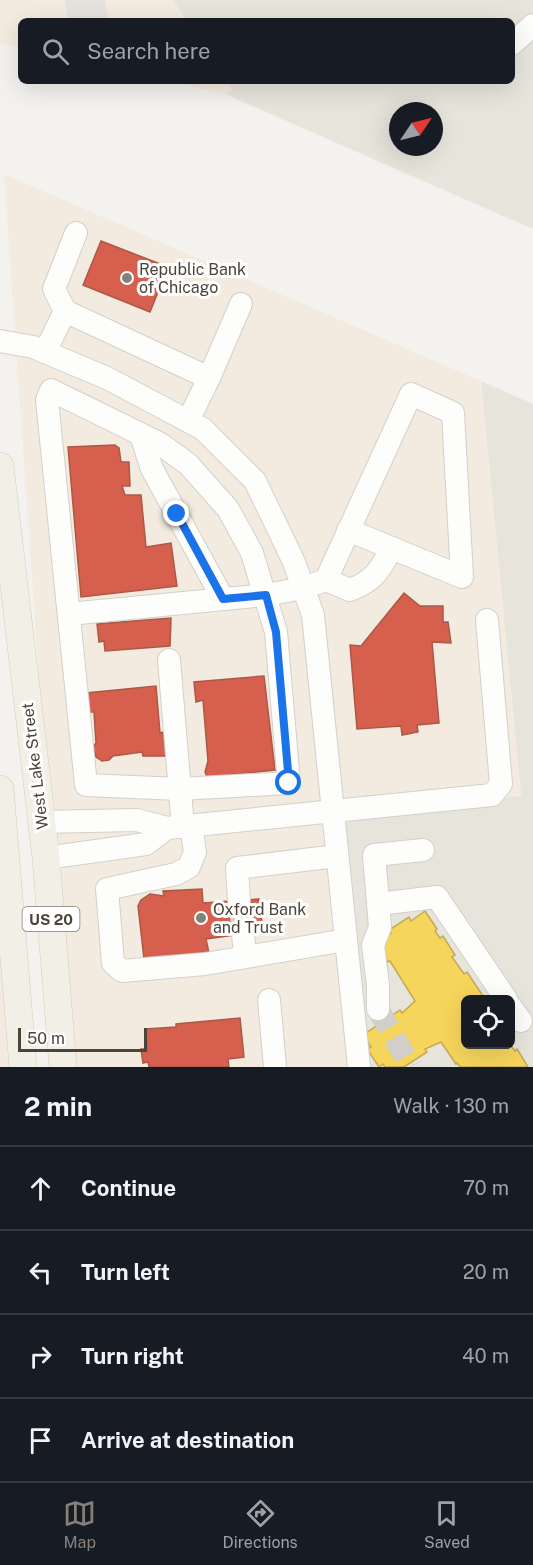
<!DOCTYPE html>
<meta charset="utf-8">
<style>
body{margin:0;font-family:"Public Sans",sans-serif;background:#242831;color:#f1f3f6}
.controls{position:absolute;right:18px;bottom:18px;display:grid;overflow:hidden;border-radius:9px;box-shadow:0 6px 24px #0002}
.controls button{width:54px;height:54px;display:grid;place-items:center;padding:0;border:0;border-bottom:2px solid #363941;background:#171b24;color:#f1f3f6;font:30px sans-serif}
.compass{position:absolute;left:389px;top:102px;width:54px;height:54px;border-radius:50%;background:#171b24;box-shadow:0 6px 24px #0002;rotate:55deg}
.scale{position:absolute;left:18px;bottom:15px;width:129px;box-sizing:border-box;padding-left:6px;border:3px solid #4b4439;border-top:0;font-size:16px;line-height:21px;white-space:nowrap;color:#4b4439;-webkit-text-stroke:4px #fff;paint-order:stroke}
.stop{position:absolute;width:18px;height:18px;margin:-14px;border:4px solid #1a73e8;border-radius:50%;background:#fff}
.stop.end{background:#1a73e8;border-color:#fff;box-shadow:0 2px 6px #0008}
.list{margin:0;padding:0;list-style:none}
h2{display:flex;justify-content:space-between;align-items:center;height:78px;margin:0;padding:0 24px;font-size:26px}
h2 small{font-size:20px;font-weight:400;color:#9ea1a6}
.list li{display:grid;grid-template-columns:39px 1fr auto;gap:18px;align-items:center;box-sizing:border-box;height:84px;padding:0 24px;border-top:2px solid #363941}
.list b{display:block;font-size:22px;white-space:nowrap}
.list em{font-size:20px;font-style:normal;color:#9ea1a6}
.icon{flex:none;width:33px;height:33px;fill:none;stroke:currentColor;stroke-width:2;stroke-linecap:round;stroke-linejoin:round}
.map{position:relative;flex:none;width:533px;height:1067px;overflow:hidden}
.search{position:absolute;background:#171b24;box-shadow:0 6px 24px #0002;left:18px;right:18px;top:18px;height:66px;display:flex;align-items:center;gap:15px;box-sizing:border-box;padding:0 21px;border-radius:9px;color:#9ea1a6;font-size:22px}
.sheet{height:414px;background:#171b24}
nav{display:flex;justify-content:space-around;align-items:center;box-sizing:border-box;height:84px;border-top:2px solid #363941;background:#171b24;font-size:16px;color:#9ea1a6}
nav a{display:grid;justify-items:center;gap:3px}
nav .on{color:#868178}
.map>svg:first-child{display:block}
</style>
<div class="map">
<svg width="533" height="1067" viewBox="0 0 533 1067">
<rect width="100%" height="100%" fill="#f4f2ee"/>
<g fill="#e7e4dc" fill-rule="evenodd">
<path d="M173,0H533V229L225,94L232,90L226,81H512V21H187ZM398,111H434V147H398Z"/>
<path d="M481,381L533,404V1067H363L339,818L521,795ZM466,999H510V1044H466Z"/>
</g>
<g fill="#f3ebdf">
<path d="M0,0H173L187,21H21V48L0,43Z"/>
<path d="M168,81H226L232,90L225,94Z"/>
<path d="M4,174L481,381L521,796L339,818L363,1067H72L51,853Z"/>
<path d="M0,896L17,1067H0Z"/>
</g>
<path fill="#e6e2de" d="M65,0H105L109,21H68Z"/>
<path fill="#f6d55c" stroke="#c3aa52" stroke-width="1.5" d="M425,911L437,929L435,931L440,938L443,936L455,955L452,957L464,974L467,972L485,999H466V1044H510L515,1051L517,1049L528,1067H460L457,1063L456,1064L441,1042L425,1049L427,1052L404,1067H385L383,1064L379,1067L367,1049L371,1047L363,1035L400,1010L402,1013L415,1001L390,961L388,962L382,953L378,943L391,933L389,930L409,917L411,921Z"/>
<g fill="#d6604d" stroke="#ac5847" stroke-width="1.5">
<path d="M101,241L168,267L150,312L83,285Z"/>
<path d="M115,445L119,448L121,462H129L130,486H122L125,495H141L146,547L171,543L177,586L81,597L68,447Z"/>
<path d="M404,593L420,606H443V622H448L451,643L432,642L439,723L417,725L418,732L402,735L401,726L357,729L350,645L361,646Z"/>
<path d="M171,618L170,646L105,651L104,641L99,642L97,624Z"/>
<path d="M264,676L275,770L226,775L225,779H208L205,772L208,761L203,700L196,702L194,682Z"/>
<path d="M156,686L160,733L163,732L166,756H143L142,752L113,756L109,760L102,761L96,757L93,747L96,743L94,712H88L86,693Z"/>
<path d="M202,889L203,903L259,899L263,931L206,939L209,953L144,959L138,906L141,900L150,894L164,896L163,891Z"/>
<path d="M240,1018L244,1057L228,1059L229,1067H149L148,1062L143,1063L141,1049H147L146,1029L176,1027V1024Z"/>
</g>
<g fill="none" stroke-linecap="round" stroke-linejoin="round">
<g stroke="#d2cfca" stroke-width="22" stroke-dasharray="22 11" stroke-linecap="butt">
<path d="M239,900L243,934"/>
<path d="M378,1009L411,1067"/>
</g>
<g stroke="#d2d0cb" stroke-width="24">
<g id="minor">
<path d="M512,44L533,25"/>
<path d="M65,311L209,378L188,421"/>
<path d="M0,341L33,347L107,378L203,429L255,481L294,562L313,615L359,1067"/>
<path d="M45,352L65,311L54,289L76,233"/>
<path d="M209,378L241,304"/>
<path d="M51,390L159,443L188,464L228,509L252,553L276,632L289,783L180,789L86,785L47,400Z"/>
<path d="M141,435L152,469L223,599"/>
<path d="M326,580L411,394L453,413L462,577L348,530"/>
<path d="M69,614L266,595L303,588L326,580L350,590C374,581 380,570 392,548"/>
<path d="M169,660L183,827"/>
<path d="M41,822L137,820L167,828L492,795L501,784L487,620"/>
<path d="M191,826L195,852L189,867L176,874L107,889L113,963L122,971L205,964L346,940"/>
<path d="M46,858L146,844L167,828"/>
<path d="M239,900L237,868L337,856"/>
<path d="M378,904L437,897L506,999"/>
<path d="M243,934L245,956"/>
<path d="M269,1000L275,1067"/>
<path d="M510,1006L521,1021"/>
<path d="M378,1009V985L373,945L380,927L374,855L423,850"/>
</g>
</g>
<g stroke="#d6cebb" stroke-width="28">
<g id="major">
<path d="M0,466L46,858L63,1067"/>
<path d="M0,789L23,1067"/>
</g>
</g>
<use href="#minor" stroke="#fdfdfc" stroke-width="22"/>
<use href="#major" stroke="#f2efe6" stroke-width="27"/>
</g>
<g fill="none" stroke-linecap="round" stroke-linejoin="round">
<path stroke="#1a73e8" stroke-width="8" d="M177,514L223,599L266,595L276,632L289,783"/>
</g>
<g fill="#868178" stroke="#fff" stroke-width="2">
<circle cx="127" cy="278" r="6"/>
<circle cx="201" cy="918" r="6"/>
</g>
<g text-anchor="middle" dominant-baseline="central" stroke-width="6" stroke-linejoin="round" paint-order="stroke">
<rect fill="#fff" stroke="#817c74" stroke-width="1.5" x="22.5" y="907" width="57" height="24" rx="4.5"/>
<g font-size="15" font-weight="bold" fill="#4b4439">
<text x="51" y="919">US 20</text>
</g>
<g font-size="16" fill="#4b4439" stroke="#fff" text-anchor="start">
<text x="139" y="269">Republic Bank<tspan x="139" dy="18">of Chicago</tspan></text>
<text x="213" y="909">Oxford Bank<tspan x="213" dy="18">and Trust</tspan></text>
</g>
<g font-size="16" fill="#4b4439" stroke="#fff">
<text transform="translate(35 766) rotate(-97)">West Lake Street</text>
</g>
</g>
</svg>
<div class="controls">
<button><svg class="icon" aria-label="locate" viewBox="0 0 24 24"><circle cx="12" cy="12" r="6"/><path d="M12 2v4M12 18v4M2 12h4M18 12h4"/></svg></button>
</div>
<svg class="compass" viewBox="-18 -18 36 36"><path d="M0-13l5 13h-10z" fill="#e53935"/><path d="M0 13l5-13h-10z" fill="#9ea1a6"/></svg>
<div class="scale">50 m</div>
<div class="stop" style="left:289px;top:783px"></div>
<div class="stop end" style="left:177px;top:514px"></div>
<div class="search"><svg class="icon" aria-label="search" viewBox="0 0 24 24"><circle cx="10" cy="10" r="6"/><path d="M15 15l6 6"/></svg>Search here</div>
</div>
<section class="sheet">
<h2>2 min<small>Walk · 130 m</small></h2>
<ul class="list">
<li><svg class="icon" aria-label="ahead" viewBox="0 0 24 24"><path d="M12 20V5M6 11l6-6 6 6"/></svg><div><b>Continue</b></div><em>70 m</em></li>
<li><svg class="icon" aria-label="left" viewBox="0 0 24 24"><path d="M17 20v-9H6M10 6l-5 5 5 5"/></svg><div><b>Turn left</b></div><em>20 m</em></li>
<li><svg class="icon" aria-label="right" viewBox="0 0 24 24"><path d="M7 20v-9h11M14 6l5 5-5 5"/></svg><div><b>Turn right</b></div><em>40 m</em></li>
<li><svg class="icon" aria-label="arrive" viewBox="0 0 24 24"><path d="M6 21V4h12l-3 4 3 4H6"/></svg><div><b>Arrive at destination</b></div></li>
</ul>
</section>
<nav>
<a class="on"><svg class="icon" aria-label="map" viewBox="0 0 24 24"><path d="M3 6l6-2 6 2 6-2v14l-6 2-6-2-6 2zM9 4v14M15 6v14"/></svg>Map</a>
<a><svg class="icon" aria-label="directions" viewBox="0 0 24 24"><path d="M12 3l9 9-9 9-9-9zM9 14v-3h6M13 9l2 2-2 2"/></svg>Directions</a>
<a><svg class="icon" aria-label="saved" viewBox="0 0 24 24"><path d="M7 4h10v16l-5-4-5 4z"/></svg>Saved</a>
</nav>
